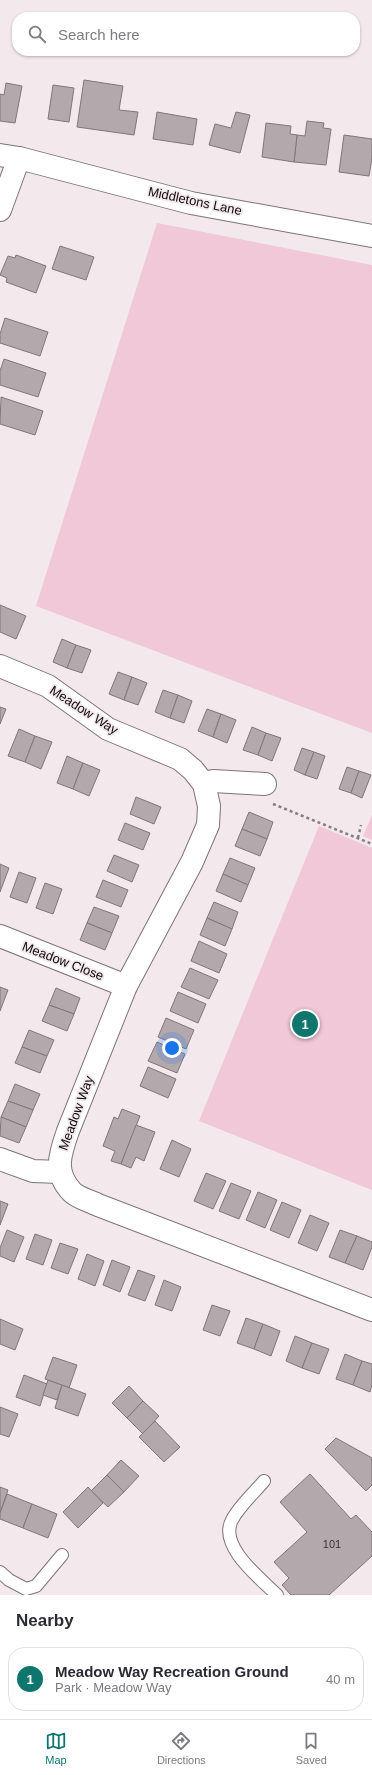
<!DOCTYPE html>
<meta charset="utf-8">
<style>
body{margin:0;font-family:Arial,sans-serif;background:#f2f2f3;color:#2b2b33}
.you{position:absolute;left:172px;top:1048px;width:14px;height:14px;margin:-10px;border:3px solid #fff;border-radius:50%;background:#1a73e8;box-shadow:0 0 0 6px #1a73e833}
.badge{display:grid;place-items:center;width:26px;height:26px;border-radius:50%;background:#0f766e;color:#fff;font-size:13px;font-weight:700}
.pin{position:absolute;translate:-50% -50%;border:2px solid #fff;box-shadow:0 1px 4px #0006}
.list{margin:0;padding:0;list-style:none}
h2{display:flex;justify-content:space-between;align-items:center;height:52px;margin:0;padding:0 16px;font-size:17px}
h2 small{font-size:13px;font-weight:400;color:#7c7c81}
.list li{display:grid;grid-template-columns:26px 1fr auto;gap:12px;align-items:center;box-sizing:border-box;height:64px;margin:0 8px 8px;padding:0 8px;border:1px solid #e1e1e2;border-radius:16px}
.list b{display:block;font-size:15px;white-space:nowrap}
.list p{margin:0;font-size:13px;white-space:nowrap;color:#7c7c81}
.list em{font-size:13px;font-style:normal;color:#7c7c81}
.icon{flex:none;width:22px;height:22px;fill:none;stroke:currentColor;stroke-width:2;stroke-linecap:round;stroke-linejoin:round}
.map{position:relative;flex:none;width:372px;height:1595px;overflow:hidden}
.search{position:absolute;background:#fff;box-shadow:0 1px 3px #0004;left:12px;right:12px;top:12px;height:44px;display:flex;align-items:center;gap:10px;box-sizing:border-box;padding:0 14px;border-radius:16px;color:#7c7c81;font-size:15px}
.sheet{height:124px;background:#fff}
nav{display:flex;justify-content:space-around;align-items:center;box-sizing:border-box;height:56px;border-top:1px solid #e1e1e2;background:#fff;font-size:11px;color:#7c7c81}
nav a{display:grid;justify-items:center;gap:2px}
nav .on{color:#0f766e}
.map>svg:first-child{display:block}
</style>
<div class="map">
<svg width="372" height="1595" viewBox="0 0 372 1595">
<rect width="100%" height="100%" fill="#f3e8ec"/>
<g fill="#f0c8d8">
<path d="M157,223L372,265V733L36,606Z"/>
<path d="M372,815V840L363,836Z"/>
<path d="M319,826L372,848V1190L199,1121Z"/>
</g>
<g fill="#b3a9ad" stroke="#80777a">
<path d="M84,80L123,86L119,110L138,112L134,135L77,127Z"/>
<path d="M6,83L22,86L15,123L0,121V94L4,95Z"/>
<path d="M53,85L74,88L69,122L48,119Z"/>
<path d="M157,112L197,119L193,145L153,139Z"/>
<path d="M236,112L250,115L240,153L209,145L215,124L231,128Z"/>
<path d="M307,121L324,123L323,128L331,129L326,165L294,162L297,135L305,136Z"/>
<path d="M266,123L291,126L290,134L297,135L294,162L262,157Z"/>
<path d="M344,135L372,139V158L369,176L339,172Z"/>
<path d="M60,246L94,257L86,280L52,269Z"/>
<path d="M16,255L46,266L36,293L6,282L7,278L0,275L8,256L15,258Z"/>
<path d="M5,318L48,332L40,356L0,343V334Z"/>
<path d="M4,359L46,373L38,397L0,385V371Z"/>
<path d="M1,397L43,411L35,435L0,424Z"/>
<path d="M0,605L26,616L16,639L0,632Z"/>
<path d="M62,639L76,645L67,668L53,662Z"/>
<path d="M76,645L91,650L82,673L67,668Z"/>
<path d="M118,672L132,677L124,700L109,694Z"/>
<path d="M132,677L147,683L138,705L124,700Z"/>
<path d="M163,690L178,695L170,718L155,712Z"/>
<path d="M178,695L192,701L184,723L170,718Z"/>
<path d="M0,707L6,709L0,724Z"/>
<path d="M207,709L221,714L213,737L198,731Z"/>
<path d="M221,714L236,720L227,743L213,737Z"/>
<path d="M252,727L266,733L258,755L243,750Z"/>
<path d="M19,729L35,736L25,762L8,756Z"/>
<path d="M266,733L281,738L272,761L258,755Z"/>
<path d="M35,736L52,742L41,769L25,762Z"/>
<path d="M302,748L314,752L305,775L294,770Z"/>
<path d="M314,752L325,756L317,779L305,775Z"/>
<path d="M67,756L83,763L73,789L57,783Z"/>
<path d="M83,763L100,770L89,796L73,789Z"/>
<path d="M347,767L359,771L351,793L339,789Z"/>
<path d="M359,771L371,775L362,798L351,793Z"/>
<path d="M136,797L161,807L154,824L130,814Z"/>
<path d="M249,812L273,822L267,839L242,829Z"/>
<path d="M125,823L150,833L143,850L118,840Z"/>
<path d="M242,829L267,839L260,856L235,846Z"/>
<path d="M114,855L139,865L132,882L107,871Z"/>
<path d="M230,858L255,868L248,885L223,874Z"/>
<path d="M0,864L9,868L0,892Z"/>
<path d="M19,872L36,878L27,903L10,897Z"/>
<path d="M223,874L248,885L241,902L216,891Z"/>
<path d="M103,880L128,890L121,907L96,897Z"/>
<path d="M45,883L62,889L53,914L36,908Z"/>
<path d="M214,902L238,912L232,929L207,918Z"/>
<path d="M94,907L119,916L112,933L87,923Z"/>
<path d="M207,918L232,929L225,946L200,935Z"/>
<path d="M87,923L112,933L105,950L80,940Z"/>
<path d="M199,941L227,954L219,973L191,961Z"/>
<path d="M190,968L218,980L209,999L181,987Z"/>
<path d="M0,987L8,990L0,1011Z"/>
<path d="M56,988L80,998L74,1014L49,1005Z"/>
<path d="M178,992L206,1004L198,1023L170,1011Z"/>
<path d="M49,1005L74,1014L67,1031L42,1021Z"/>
<path d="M166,1018L194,1030L186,1049L158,1037Z"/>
<path d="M29,1030L54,1040L47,1056L22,1047Z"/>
<path d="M157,1042L185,1054L177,1073L148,1061Z"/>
<path d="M22,1047L47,1056L40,1073L15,1063Z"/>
<path d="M148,1067L176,1079L168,1098L140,1086Z"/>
<path d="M15,1084L40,1094L33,1110L8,1101Z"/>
<path d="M8,1101L33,1110L26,1127L1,1117Z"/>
<path d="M122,1109L140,1116L121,1164L111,1161L115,1151L103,1146L114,1117L118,1119Z"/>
<path d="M1,1117L26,1127L19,1143L0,1136Z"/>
<path d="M136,1125L155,1132L144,1161L136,1157L131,1168L121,1164Z"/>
<path d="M172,1140L191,1149L179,1177L160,1169Z"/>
<path d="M206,1173L226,1181L213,1209L194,1201Z"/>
<path d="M231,1183L251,1191L239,1219L219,1211Z"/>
<path d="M258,1192L277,1200L265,1228L246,1220Z"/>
<path d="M0,1201L8,1204L0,1225Z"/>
<path d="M282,1202L301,1210L289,1238L270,1230Z"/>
<path d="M310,1215L329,1223L317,1251L298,1243Z"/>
<path d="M7,1230L24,1237L14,1262L0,1256V1248Z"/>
<path d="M340,1230L357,1236L345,1263L329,1257Z"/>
<path d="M35,1234L52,1240L43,1265L26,1259Z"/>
<path d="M357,1236L372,1242V1247L363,1270L345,1263Z"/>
<path d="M60,1243L78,1249L68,1274L51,1268Z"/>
<path d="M87,1254L104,1261L95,1286L78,1279Z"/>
<path d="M112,1260L130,1267L120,1292L103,1285Z"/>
<path d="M138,1270L155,1276L145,1301L128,1295Z"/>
<path d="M164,1280L181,1287L172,1311L155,1305Z"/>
<path d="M212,1305L230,1311L220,1336L203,1330Z"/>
<path d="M246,1318L263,1324L254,1349L237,1343Z"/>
<path d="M0,1319L23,1329L15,1350L0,1344Z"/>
<path d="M263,1324L280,1331L271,1356L254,1349Z"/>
<path d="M295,1336L312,1343L302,1368L286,1361Z"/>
<path d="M312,1343L329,1349L319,1374L302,1368Z"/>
<path d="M345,1354L362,1361L353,1385L336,1379Z"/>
<path d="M53,1357L77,1365L69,1388L45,1379Z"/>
<path d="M362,1361L372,1364V1385L370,1392L353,1385Z"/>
<path d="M24,1375L47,1384L40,1406L16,1397Z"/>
<path d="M48,1380L62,1385L57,1400L43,1395Z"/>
<path d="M62,1385L86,1394L78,1416L55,1408Z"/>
<path d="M129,1386L143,1401L127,1418L112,1403Z"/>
<path d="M143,1401L159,1416L143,1434L127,1418Z"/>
<path d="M0,1407L18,1414L9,1437L0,1434Z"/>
<path d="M155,1421L180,1447L164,1462L139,1437Z"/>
<path d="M336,1438L372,1458V1485L366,1491L325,1449Z"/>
<path d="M121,1460L139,1476L124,1492L107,1475Z"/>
<path d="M310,1474L351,1519L356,1515L372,1532V1556L329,1595H291L282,1585L289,1578L274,1562L307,1532L280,1502Z"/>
<path d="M107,1475L124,1492L108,1507L91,1491Z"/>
<path d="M0,1487L8,1490L0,1513Z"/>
<path d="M88,1487L103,1503L78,1528L63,1512Z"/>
<path d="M7,1494L32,1504L23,1528L0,1519V1513Z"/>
<path d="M32,1504L57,1514L48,1538L23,1528Z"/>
</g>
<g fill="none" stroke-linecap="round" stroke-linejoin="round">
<g stroke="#7e7478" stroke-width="14">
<g id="service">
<path d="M264,1481C254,1493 239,1506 232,1520C218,1546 260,1578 277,1595"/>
<path d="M0,1572L9,1580L26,1589L36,1586L62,1555"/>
</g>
</g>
<g stroke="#7e7478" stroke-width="24">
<g id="minor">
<path d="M0,210L19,158"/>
<path d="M0,666L48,686L108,729L180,759L193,770L204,784L209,806L208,825L192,862L126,986L68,1131C60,1154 53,1172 72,1192C78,1198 90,1201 98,1205L372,1310"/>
<path d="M204,784L213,781L265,784"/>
<path d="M0,936L126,986"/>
<path d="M0,1159L33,1171L60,1172"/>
</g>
</g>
<g stroke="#7e7478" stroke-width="24">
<path id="tertiary" d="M0,155L19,158L191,203L372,236"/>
</g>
<g stroke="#867f82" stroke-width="2.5" stroke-dasharray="3 3" stroke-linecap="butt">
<path d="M273,804L372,844"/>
<path d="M358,838L361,825"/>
</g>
<use href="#service" stroke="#fff" stroke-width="12"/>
<use href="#minor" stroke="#fff" stroke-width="22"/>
<use href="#tertiary" stroke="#fff" stroke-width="22"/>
</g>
<g text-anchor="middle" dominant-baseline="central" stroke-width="3.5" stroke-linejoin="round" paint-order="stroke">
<g font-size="11" fill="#383335">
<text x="332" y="1544">101</text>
</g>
<g font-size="13" fill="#0f0c0d" stroke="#f3e8ec">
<text transform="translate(195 201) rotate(12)">Middletons Lane</text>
<text transform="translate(84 710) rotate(33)">Meadow Way</text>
<text transform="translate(63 961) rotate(21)">Meadow Close</text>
<text transform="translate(76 1113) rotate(-70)">Meadow Way</text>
</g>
</g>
</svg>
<div class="you"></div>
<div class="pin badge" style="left:305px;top:1024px">1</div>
<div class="search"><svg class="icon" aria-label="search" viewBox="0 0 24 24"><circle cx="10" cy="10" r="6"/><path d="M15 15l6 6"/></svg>Search here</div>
</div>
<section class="sheet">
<h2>Nearby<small></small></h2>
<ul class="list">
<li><span class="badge">1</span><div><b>Meadow Way Recreation Ground</b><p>Park · Meadow Way</p></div><em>40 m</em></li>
</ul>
</section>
<nav>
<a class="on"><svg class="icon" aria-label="map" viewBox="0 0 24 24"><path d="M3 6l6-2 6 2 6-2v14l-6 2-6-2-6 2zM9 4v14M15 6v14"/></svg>Map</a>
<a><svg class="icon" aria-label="directions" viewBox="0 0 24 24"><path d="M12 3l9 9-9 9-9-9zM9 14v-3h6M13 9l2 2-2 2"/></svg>Directions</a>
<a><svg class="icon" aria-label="saved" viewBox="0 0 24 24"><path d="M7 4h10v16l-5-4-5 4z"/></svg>Saved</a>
</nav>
